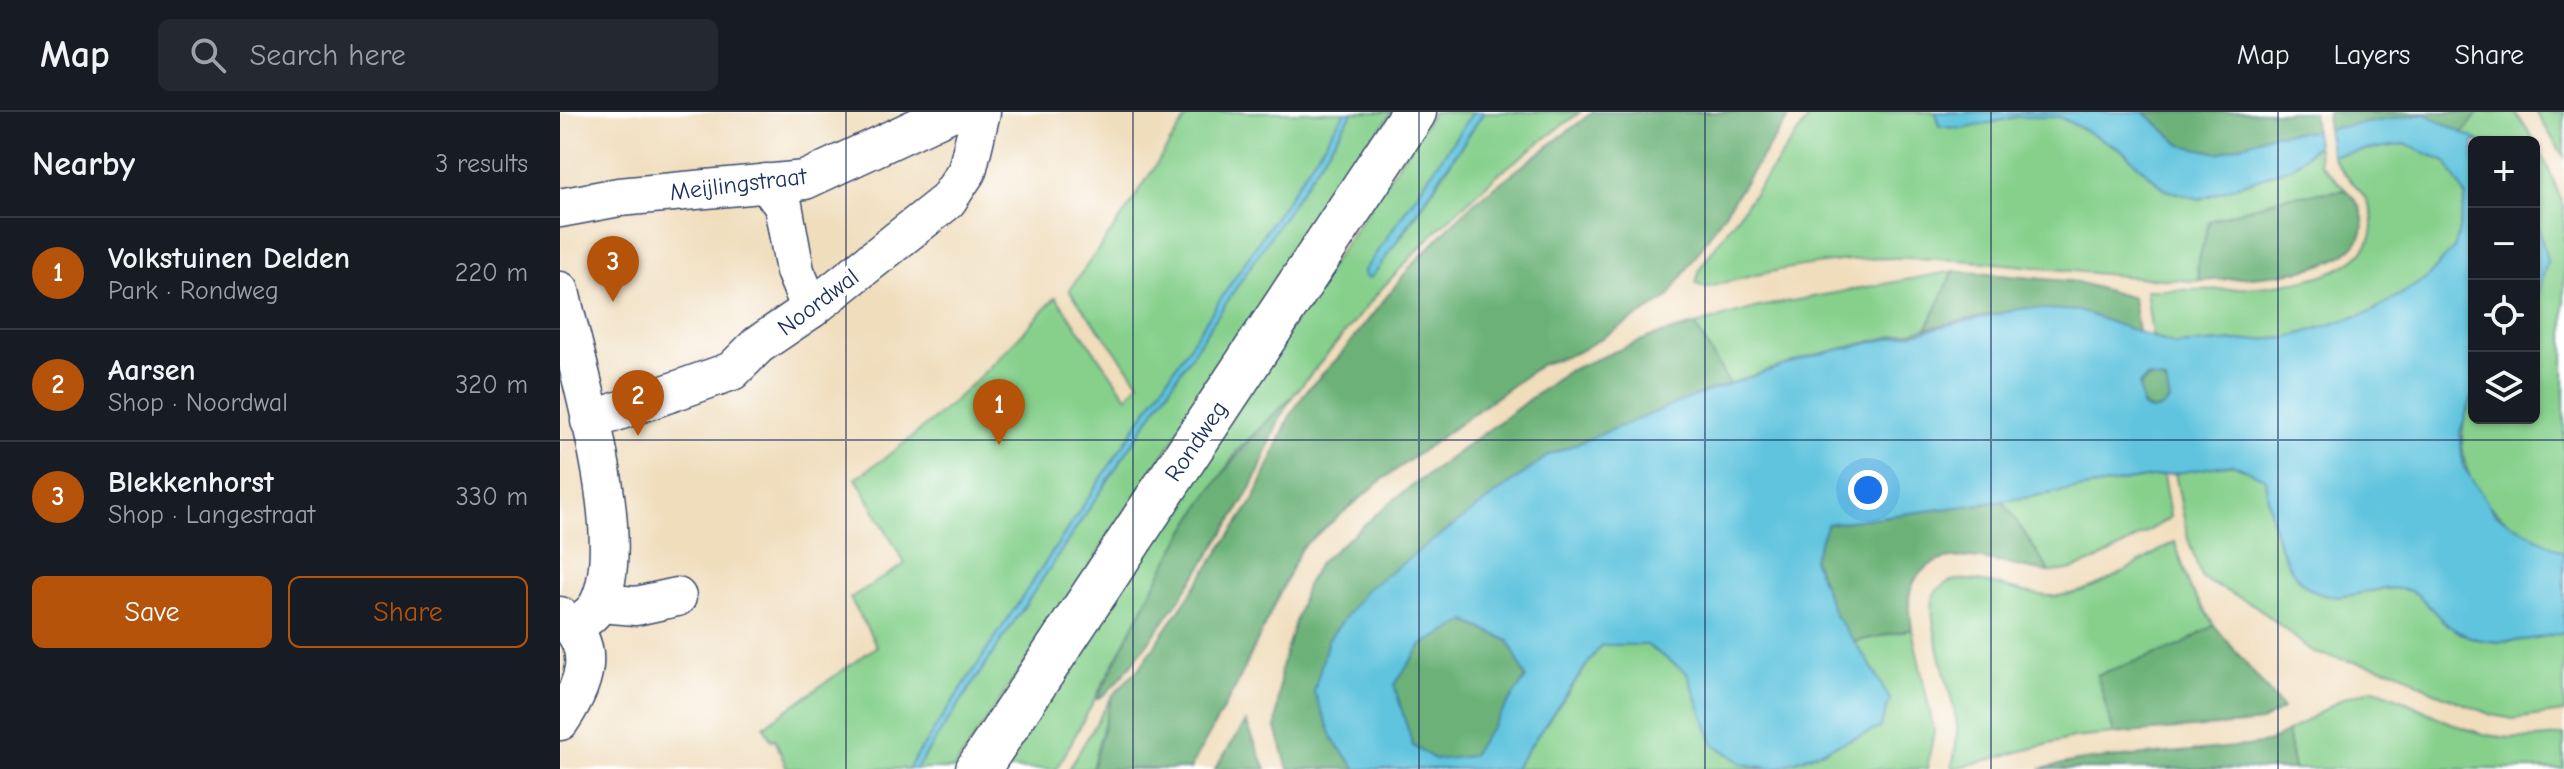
<!DOCTYPE html>
<meta charset="utf-8">
<style>
body{margin:0;font-family:"Comic Neue",sans-serif;background:#242831;color:#f1f3f6}
.controls{position:absolute;right:24px;top:24px;display:grid;overflow:hidden;border-radius:12px;box-shadow:0 2px 6px #0004}
.controls button{width:72px;height:72px;display:grid;place-items:center;padding:0;border:0;border-bottom:2px solid #363941;background:#171b24;color:#f1f3f6;font:40px sans-serif}
.you{position:absolute;left:1308px;top:378px;width:28px;height:28px;margin:-20px;border:6px solid #fff;border-radius:50%;background:#1a73e8;box-shadow:0 0 0 12px #1a73e833}
.badge{display:grid;place-items:center;width:52px;height:52px;border-radius:50%;background:#b45309;color:#fff;font-size:26px;font-weight:700}
.pin{position:absolute;translate:-50% -66px;filter:drop-shadow(0 2px 4px #0008)}
.pin::after{content:'';position:absolute;top:42px;width:28px;height:24px;background:inherit;clip-path:polygon(0 0,100% 0,50% 100%)}
.list{margin:0;padding:0;list-style:none}
h2{display:flex;justify-content:space-between;align-items:center;height:104px;margin:0;padding:0 32px;font-size:34px}
h2 small{font-size:26px;font-weight:400;color:#9ea1a6}
.list li{display:grid;grid-template-columns:52px 1fr auto;gap:24px;align-items:center;box-sizing:border-box;height:112px;padding:0 32px;border-top:2px solid #363941}
.list b{display:block;font-size:30px;white-space:nowrap}
.list p{margin:0;font-size:26px;white-space:nowrap;color:#9ea1a6}
.list em{font-size:26px;font-style:normal;color:#9ea1a6}
.actions{display:flex;gap:16px;padding:24px 32px}
.actions a{flex:1;padding:18px 0;border:2px solid #b45309;border-radius:12px;text-align:center;font-size:28px;color:#b45309}
.actions .main{background:#b45309;color:#fff}
.icon{flex:none;width:44px;height:44px;fill:none;stroke:currentColor;stroke-width:2;stroke-linecap:round;stroke-linejoin:round}
.map{position:relative;flex:none;width:2004px;height:657px;overflow:hidden}
header{display:flex;align-items:center;gap:48px;box-sizing:border-box;height:112px;padding:0 40px;background:#171b24;border-bottom:2px solid #363941}
header strong{font-size:38px}
nav{display:flex;gap:44px;margin-inline-start:auto;font-size:28px}
.search{width:560px;height:72px;background:#242831;display:flex;align-items:center;gap:20px;box-sizing:border-box;padding:0 28px;border-radius:12px;color:#9ea1a6;font-size:30px}
main{display:flex}
aside{flex:1;background:#171b24}
.map>svg:first-child{display:block}
</style>
<header>
<strong>Map</strong>
<div class="search"><svg class="icon" aria-label="search" viewBox="0 0 24 24"><circle cx="10" cy="10" r="6"/><path d="M15 15l6 6"/></svg>Search here</div>
<nav><a>Map</a><a>Layers</a><a>Share</a></nav>
</header>
<main>
<aside>
<h2>Nearby<small>3 results</small></h2>
<ul class="list">
<li><span class="badge">1</span><div><b>Volkstuinen Delden</b><p>Park · Rondweg</p></div><em>220 m</em></li>
<li><span class="badge">2</span><div><b>Aarsen</b><p>Shop · Noordwal</p></div><em>320 m</em></li>
<li><span class="badge">3</span><div><b>Blekkenhorst</b><p>Shop · Langestraat</p></div><em>330 m</em></li>
</ul>
<div class="actions"><a class="main">Save</a><a>Share</a></div>
</aside>
<div class="map">
<svg width="2004" height="657" viewBox="0 0 2004 657">
<rect width="100%" height="100%" fill="#fff"/>
<filter id="ink" filterUnits="userSpaceOnUse"><feTurbulence type="fractalNoise" baseFrequency=".0125" numOctaves="2"/><feDisplacementMap in="SourceGraphic" scale="16" xChannelSelector="R" yChannelSelector="G"/><feConvolveMatrix kernelMatrix="1 2 1 2 8 2 1 2 1" color-interpolation-filters="sRGB"/></filter>
<filter id="wash" filterUnits="userSpaceOnUse"><feTurbulence type="fractalNoise" baseFrequency=".006" numOctaves="4" result="noise"/><feDisplacementMap in="SourceGraphic" scale="32" xChannelSelector="R" yChannelSelector="G"/><feGaussianBlur stdDeviation="1.8" result="paint"/><feColorMatrix in="noise" values="0 0 0 0 0 0 0 0 0 0 0 0 0 0 0 0 0 1.4 0 .05"/><feComposite in="paint" operator="in"/></filter>
<g filter="url(#wash)">
<rect width="100%" height="100%" fill="#f0ddbc"/>
<g fill="#86d08c" stroke="#508075" stroke-width="2">
<path d="M630,0H785L348,657H227L215,627L211,628L204,614L317,534L290,486L345,452L296,366C373,315 434,253 496,185L567,285L579,270L509,178L565,101Z"/>
<path d="M793,0H832L394,657H356Z"/>
<path d="M873,0H913L804,159L808,166L845,120L924,0H1020L937,63L878,117L822,176L732,285L678,338L625,420L497,657H436Z"/>
<path d="M1253,0H1376L1379,13L1402,17L1456,5H1500L1562,38L1606,78L1640,87L1732,55L1757,33L1760,51L1786,78L1725,85L1637,155L1640,169C1541,166 1443,147 1343,146C1275,145 1210,158 1145,176L1136,172L1140,156Z"/>
<path d="M1919,0H1954C1977,26 1992,63 2004,96V441C1932,411 1877,361 1914,279V306H1974V197L1987,150L1974,95V30H1921L1903,21Z"/>
<path d="M1976,0H2004V45Z"/>
<path d="M1845,32L1886,50L1906,84L1895,135L1866,167L1811,200L1727,226L1615,233L1592,224L1586,178C1637,177 1817,187 1813,109C1811,79 1783,67 1772,43Z"/>
<path d="M1394,159L1367,216L1251,244L1169,272L1135,213L1199,195Z"/>
<path d="M1672,352L1705,366C1710,410 1724,489 1784,484C1808,482 1826,472 1851,479C1860,482 1874,500 1882,508C1916,540 1963,530 2004,520V600L1953,607L1932,603L1872,579L1840,560L1754,541L1696,494L1642,467L1628,427L1615,361Z"/>
<path d="M1603,363L1610,405L1607,408C1574,426 1529,461 1490,460L1443,389Z"/>
<path d="M1615,430L1630,476L1654,513L1620,534L1538,563L1554,622L1513,626L1392,657C1394,643 1398,628 1397,614C1393,581 1368,517 1373,487C1374,480 1383,472 1389,470C1414,460 1467,486 1498,484C1538,480 1580,449 1615,430Z"/>
<path d="M1352,517L1374,619L1367,657H1215L1268,637L1330,588L1294,530Z"/>
<path d="M1041,533H1087L1127,561L1154,632L1183,652L1210,657H954Z"/>
<path d="M1813,577C1833,581 1847,591 1865,599C1915,624 1948,632 2004,623V657H1734L1727,620L1784,586Z"/>
<path d="M552,584L532,657H509Z"/>
</g>
<g fill="#6cb278" stroke="#44706b" stroke-width="2">
<path d="M1033,0H1232L1107,187L1018,240L980,253L818,371L741,436L676,574L630,657H532L552,584L581,554L694,388L730,304L747,278L778,246L851,154L911,93Z"/>
<path d="M1584,0H1753L1755,19L1713,22L1659,41L1621,33Z"/>
<path d="M1768,0H1919L1903,21L1865,2L1767,17Z"/>
<path d="M1786,78C1797,88 1805,100 1803,116C1796,166 1679,165 1640,169L1637,155L1649,109L1725,85Z"/>
<path d="M1394,159L1517,170L1573,186L1578,220L1519,199L1465,196L1367,216Z"/>
<path d="M1135,213L1169,272L989,343L906,406L775,631L797,657H728L716,616L721,556L746,474L759,451L832,389L1008,259L1090,225Z"/>
<circle cx="1594" cy="282" r="16"/>
<path d="M732,285C712,315 706,349 689,380C672,411 561,580 537,587C591,480 641,366 732,285Z"/>
<path d="M1443,389L1490,460C1447,457 1369,419 1350,480C1347,490 1351,506 1352,517L1294,530L1275,503L1253,446L1267,412Z"/>
<path d="M905,509L949,529L966,566L911,645L876,648L853,634L834,573L862,533Z"/>
<path d="M1654,513L1723,597L1700,610L1684,612L1554,622L1537,563L1620,534Z"/>
<path d="M686,610L706,657H655L656,655Z"/>
<path d="M1727,620L1734,657H1480L1517,649L1687,634L1707,631Z"/>
</g>
<g fill="#60c4de" stroke="#3e7a9e" stroke-width="2" fill-rule="evenodd">
<path d="M785,0H793L356,657H348Z"/>
<path d="M913,0H924L818,157L810,166L805,165L804,159Z"/>
<path d="M1376,0H1584L1621,33L1659,41L1713,22L1755,19L1757,33L1732,55L1640,87L1606,78L1562,38L1500,5H1456L1402,17L1379,14Z"/>
<path d="M1865,2L1921,30H1914V279L1900,320L1903,354L1935,402L2004,441V520C1963,530 1916,540 1882,508C1874,500 1860,482 1851,479C1827,472 1808,481 1784,484C1724,492 1710,408 1705,366L1672,352L1443,389L1267,412L1253,447L1275,503L1310,552L1330,588L1320,616L1215,657L1183,652L1154,632L1127,561L1087,533H1041L954,657H797L775,631L754,580L768,528L806,478L989,343L1135,284L1251,244L1465,196L1519,199L1615,233L1727,226L1811,200L1866,167L1895,135L1906,84L1886,50L1845,32L1772,43L1767,17ZM1587,265L1606,269L1610,289C1601,299 1595,301 1582,295L1579,272ZM906,509L949,529L966,566L911,644L876,648L853,634L834,573L862,533Z"/>
<path d="M1974,95L1987,150L1974,197Z"/>
</g>
</g>
<g filter="url(#ink)">
<g fill="none" stroke-linecap="round" stroke-linejoin="round">
<g stroke="#3b496c" stroke-width="41">
<g id="minor">
<path d="M206,71L223,93L235,159L251,197"/>
<path d="M0,96L59,85L245,68L391,0"/>
<path d="M0,179C16,252 71,425 39,491C34,502 22,509 13,515"/>
<path d="M30,309L172,259L198,233L251,197L387,89L407,59L421,0"/>
<path d="M40,491L76,494L117,485"/>
<path d="M0,504C40,535 24,574 0,609"/>
</g>
</g>
<g stroke="#3b496c" stroke-width="47">
<path id="major" d="M418,657L854,0"/>
</g>
<use href="#minor" stroke="#fff" stroke-width="38"/>
<use href="#major" stroke="#fff" stroke-width="44"/>
</g>
</g>
<path fill="none" stroke="#1b2f5e" stroke-width="2" stroke-opacity="0.55" d="M286,0V657M573,0V657M859,0V657M1145,0V657M1431,0V657M1718,0V657M0,328H2004"/>
<g text-anchor="middle" dominant-baseline="central" stroke-width="7" stroke-linejoin="round" paint-order="stroke">
<g font-size="24" fill="#1b2f5e" stroke="#fff">
<text transform="translate(178 72) rotate(-7)">Meijlingstraat</text>
<text transform="translate(258 190) rotate(-37)">Noordwal</text>
<text transform="translate(636 329) rotate(-56)">Rondweg</text>
</g>
</g>
</svg>
<div class="controls">
<button>+</button>
<button>−</button>
<button><svg class="icon" aria-label="locate" viewBox="0 0 24 24"><circle cx="12" cy="12" r="6"/><path d="M12 2v4M12 18v4M2 12h4M18 12h4"/></svg></button>
<button><svg class="icon" aria-label="layers" viewBox="0 0 24 24"><path d="M12 4l9 5-9 5-9-5zM3 14l9 5 9-5"/></svg></button>
</div>
<div class="you"></div>
<div class="pin badge" style="left:439px;top:333px">1</div>
<div class="pin badge" style="left:78px;top:324px">2</div>
<div class="pin badge" style="left:53px;top:190px">3</div>
</div>
</main>
